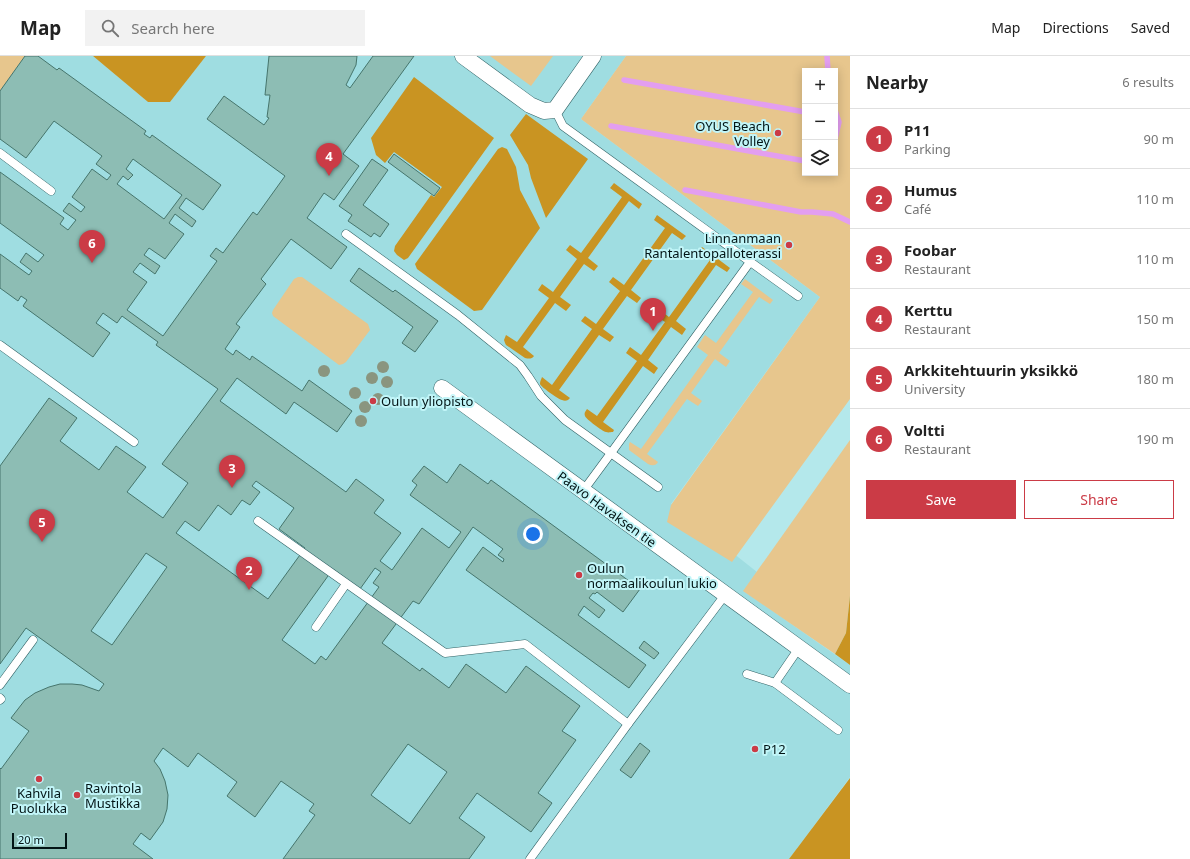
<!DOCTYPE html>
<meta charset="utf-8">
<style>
body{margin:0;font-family:"Noto Sans",sans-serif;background:#f2f2f2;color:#222}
.controls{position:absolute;right:12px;top:12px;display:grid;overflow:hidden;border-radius:0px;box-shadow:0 2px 10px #0003}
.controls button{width:36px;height:36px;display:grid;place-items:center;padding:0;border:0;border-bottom:1px solid #e0e0e0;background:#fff;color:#222;font:20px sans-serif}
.scale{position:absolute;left:12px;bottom:10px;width:55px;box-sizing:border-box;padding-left:4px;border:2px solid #021415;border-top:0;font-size:11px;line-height:14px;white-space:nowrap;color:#021415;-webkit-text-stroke:3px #c1f5f8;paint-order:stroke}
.you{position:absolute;left:533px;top:478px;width:14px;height:14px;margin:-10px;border:3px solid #fff;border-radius:50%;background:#1a73e8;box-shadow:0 0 0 6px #1a73e833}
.badge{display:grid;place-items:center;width:26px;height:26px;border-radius:50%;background:#cb3b46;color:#fff;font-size:13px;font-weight:700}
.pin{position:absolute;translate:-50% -33px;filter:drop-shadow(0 1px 2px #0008)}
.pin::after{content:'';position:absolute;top:21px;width:14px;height:12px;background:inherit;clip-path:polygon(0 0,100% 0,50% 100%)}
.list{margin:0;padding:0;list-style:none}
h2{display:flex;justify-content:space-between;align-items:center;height:52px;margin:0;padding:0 16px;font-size:17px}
h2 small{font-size:13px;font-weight:400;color:#767676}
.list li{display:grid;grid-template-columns:26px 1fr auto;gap:12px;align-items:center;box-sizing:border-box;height:60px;padding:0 16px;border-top:1px solid #e0e0e0}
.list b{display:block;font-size:15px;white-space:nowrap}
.list p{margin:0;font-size:13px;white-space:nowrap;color:#767676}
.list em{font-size:13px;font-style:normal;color:#767676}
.actions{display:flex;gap:8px;padding:12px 16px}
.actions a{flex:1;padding:9px 0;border:1px solid #cb3b46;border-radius:0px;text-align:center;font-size:14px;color:#cb3b46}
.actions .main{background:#cb3b46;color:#fff}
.icon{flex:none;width:22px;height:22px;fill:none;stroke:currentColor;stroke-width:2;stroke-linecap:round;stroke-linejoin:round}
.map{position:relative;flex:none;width:850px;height:803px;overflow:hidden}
header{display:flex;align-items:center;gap:24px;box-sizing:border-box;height:56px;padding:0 20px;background:#fff;border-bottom:1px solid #e0e0e0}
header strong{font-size:19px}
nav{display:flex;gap:22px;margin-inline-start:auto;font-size:14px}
.search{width:280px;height:36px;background:#f2f2f2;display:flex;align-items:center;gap:10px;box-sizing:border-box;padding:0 14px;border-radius:0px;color:#767676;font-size:15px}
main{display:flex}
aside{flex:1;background:#fff}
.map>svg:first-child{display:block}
</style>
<header>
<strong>Map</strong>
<div class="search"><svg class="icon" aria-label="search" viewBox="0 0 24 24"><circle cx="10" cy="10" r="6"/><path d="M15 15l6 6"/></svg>Search here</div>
<nav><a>Map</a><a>Directions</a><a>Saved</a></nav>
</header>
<main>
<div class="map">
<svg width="850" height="803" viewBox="0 0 850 803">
<rect width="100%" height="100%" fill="#b4e8eb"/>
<path fill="#9fdde1" d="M0,0H93L148,46H170L206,0H626L581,63L820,241L671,448L757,516L744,535L850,609V721L789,803H0Z"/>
<g fill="#e7c68d" fill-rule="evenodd">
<path d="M0,0H25L0,35Z"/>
<path d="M490,0H553L531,30Z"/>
<path d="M626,0H850V343L732,506L667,466L671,449L820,241L581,63ZM805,15H835V117H805Z"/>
<path d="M298,221H302L368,268L370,274L346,306L343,308L339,309L273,260L272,257L273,254L294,223Z"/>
<path d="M745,223L773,244L770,248L759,241L719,297L730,305L726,311L715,303L691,337L702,345L698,350L687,343L647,398L658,406C656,410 652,410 648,408L629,394V388L630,386L641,393L708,299L697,291L705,279L716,287L753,236L741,228Z"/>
<path d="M850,384V540L846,577L835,598L743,535Z"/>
</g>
<g fill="#c99422">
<path d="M93,0H206L170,46H148Z"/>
<path d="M414,21L494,82L408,202L404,204L397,199L394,195L395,190L431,139L434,141L442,131L394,96L385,107L376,99L371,82Z"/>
<path d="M526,58L588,103L546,162L531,122L528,109L510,79Z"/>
<path d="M502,91L507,93L516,111L520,134L540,172L482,254L474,255L417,213L415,208L498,93Z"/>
<path d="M614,127L642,148L639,153L629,145L588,202L598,210L594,215L584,208L560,241L571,249L566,255L555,247L523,291L534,300C532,303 529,303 525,302L506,289L505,287L504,284L506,279L517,286L549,242L538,234L542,228L553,236L577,203L566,194L570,189L581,197L622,141L610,132Z"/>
<path d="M657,159L686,180L682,184L672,177L631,234L641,242L637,247L627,240L603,273L614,281L610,286L599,279L559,334L570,342L568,344C566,345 564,345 562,344C558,343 541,331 540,328C540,325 541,324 542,321L552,329L592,273L581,265L585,260L596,268L620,235L609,226L613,221L624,229L665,172L654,164Z"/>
<path d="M702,191L730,212L727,216L716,209L676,265L686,273L682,279L671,271L648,304L658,312L654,318L643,310L603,366L614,374L613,376C610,376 609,377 606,376C602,375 586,363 585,360C584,357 585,356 587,353L597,360L637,305L626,297L630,291L641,299L665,266L653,258L657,252L669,261L710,204L698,195Z"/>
<path d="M850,540V609L835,598L846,577Z"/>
<path d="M850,722V803H789Z"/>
</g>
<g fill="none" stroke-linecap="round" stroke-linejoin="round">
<g stroke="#e39ef0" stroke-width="5.5">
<path d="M827,0L828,15"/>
<path d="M624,24L805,56"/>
<path d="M835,54L839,66L835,83"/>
<path d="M611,70L805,105"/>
<path d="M685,134L801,156H812L833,158L850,166"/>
</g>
</g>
<g fill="#8dbdb4" stroke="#46756c" fill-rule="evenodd">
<path d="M25,0H38L57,14L59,12L146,75L144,78L150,82L152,79L221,129L203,154L186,142L179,152L196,165L192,171L175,158L169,167L184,178L165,203L149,192L144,199L160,210L155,218L140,207L133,216L147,226L127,254L163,280L217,205L210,200L216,192L223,197L253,156L257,159L285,120L207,63L224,40L264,69L269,62L267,61L270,39H265L269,0H357L356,9L346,29L350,32L373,0H414L343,98L359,110L334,144L324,137L307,162L347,191L331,213L291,183L261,223L266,228L236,268L240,271L225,293L233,299L236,294L250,304L252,300L302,335L309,324L352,355L337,376L294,346L286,358L237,322L220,345L346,436L356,423L384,444L374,457L401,477L380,505L392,514L422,472L449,492L461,476L410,439L417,429L412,425L424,410L447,427L460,408L488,428L491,424L640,533L623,556L597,536L595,538L593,537L589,542L605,554L599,562L584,550L578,559L646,609L629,632L466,514L483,491L503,506L504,503L498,499L503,493L473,471L419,548L413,545L382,587L420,615L422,612L449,632L466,608L506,637L526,610L580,650L562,675L576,684L538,737L552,747L531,776L477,737L459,762L485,781L469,803H283L315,759L309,755L314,748L281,725L255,761L227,740L237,726L198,697L188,711L163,692L154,705L160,713L165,725L168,739L167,753L163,766L150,784L141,777L133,788L153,803H0V712L1,713L29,675L11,662L25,644L35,637L49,631L60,628H72L82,629L99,635L104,628L26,572L0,608V410L49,342L77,362L60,385L99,414L116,390L146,411L127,436L163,462L188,427L162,408L218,333L156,289L158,286L122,260L117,267L103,257L96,267L110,277L93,301L23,250L27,244L21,240L18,245L0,232V198L29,219L32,215L20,206L26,197L38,206L44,199L0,167V116L64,162L60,168L68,174L76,164L63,155L69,147L81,156L85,151L72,141L92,113L107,124L111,119L96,108L102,100L54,65L26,102L0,83V35ZM133,103L182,139L164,163L117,128L123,120L128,124L133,119L126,113ZM256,425L294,452L279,473L305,492L268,543L176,477L185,465L199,475L218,449L231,459L242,444L250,449L260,436L252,430ZM146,497L167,511L112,589L91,575ZM375,512L381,516L373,527L379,531L326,604L321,600L315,608L282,584L333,513L360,533ZM408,688L447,716L410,768L371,739Z"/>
<path d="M394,98L440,132L434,140L388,106Z"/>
<path d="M372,103L388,114L363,149L389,168L380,181L374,177L371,181L348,165L352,159L339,150Z"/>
<path d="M359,212L393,236L395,234L438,265L415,296L402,287L413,271L350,225Z"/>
<path d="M644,585L659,597L654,603L639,592Z"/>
<path d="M640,687L650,695L631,722L620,714Z"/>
</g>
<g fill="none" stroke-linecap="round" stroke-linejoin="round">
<g stroke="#326366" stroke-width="9">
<g id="service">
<path d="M555,54L563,70C642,127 719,184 798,240"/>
<path d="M0,97L51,135"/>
<path d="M346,178L458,259L520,309L528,320L541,340L565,364L658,431"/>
<path d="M0,289L134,386"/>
<path d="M583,435L611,397L750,206"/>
<path d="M258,465L445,597L525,588L628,668"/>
<path d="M316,571L346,528"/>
<path d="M747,618L775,627L838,674"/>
<path d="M775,627L799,592"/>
<path d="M0,629L33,584"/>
<path d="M0,642L1,643L0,644"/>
<path d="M530,803L628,668L725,539"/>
</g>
</g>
<g stroke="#326366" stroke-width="17">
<g id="minor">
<path d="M463,0L530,49L544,55L555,54L593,0"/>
<path d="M442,332L850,629"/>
</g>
</g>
<use href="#service" stroke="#fff" stroke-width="8"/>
<use href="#minor" stroke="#fff" stroke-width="16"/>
</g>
<g fill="#8a957f">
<circle cx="383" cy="311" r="6"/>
<circle cx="324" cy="315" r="6"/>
<circle cx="372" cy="322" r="6"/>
<circle cx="387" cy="326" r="6"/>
<circle cx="355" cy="337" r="6"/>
<circle cx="378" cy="343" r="6"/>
<circle cx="365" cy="351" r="6"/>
<circle cx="361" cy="365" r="6"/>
</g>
<g fill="#cb3b46" stroke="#c1f5f8" stroke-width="1.5">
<circle cx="778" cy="77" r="4"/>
<circle cx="789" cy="189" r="4"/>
<circle cx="373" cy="345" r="4"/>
<circle cx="579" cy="519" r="4"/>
<circle cx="755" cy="693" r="4"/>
<circle cx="39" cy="723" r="4"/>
<circle cx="77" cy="739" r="4"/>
</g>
<g text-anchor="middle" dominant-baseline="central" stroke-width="4" stroke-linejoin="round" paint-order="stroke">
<g font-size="13" fill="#021415" stroke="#c1f5f8" text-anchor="start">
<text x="770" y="70" text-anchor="end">OYUS Beach<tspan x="770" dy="15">Volley</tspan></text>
<text x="781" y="182" text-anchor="end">Linnanmaan<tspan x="781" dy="15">Rantalentopalloterassi</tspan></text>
<text x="381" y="345">Oulun yliopisto</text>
<text x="587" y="512">Oulun<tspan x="587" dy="15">normaalikoulun lukio</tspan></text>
<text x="763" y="693">P12</text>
<text x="85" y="732">Ravintola<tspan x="85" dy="15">Mustikka</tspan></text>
<text x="39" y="737" text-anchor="middle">Kahvila<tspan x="39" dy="15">Puolukka</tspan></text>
</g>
<g font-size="13" fill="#021415" stroke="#c1f5f8">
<text transform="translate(607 453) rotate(36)">Paavo Havaksen tie</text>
</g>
</g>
</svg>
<div class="controls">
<button>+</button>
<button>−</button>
<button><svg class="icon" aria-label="layers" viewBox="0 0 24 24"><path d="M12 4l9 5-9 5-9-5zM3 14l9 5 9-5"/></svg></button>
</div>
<div class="scale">20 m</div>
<div class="you"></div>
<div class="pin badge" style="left:653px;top:275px">1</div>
<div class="pin badge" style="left:249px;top:534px">2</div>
<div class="pin badge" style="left:232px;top:432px">3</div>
<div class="pin badge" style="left:329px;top:120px">4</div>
<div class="pin badge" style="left:42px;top:486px">5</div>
<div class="pin badge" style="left:92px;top:207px">6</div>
</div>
<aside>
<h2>Nearby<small>6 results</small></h2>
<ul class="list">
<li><span class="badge">1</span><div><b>P11</b><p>Parking</p></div><em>90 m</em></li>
<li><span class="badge">2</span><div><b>Humus</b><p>Café</p></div><em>110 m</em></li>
<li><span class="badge">3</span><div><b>Foobar</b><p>Restaurant</p></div><em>110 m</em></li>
<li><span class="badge">4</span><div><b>Kerttu</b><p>Restaurant</p></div><em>150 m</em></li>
<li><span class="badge">5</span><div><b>Arkkitehtuurin yksikkö</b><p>University</p></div><em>180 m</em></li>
<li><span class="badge">6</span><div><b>Voltti</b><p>Restaurant</p></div><em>190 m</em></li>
</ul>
<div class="actions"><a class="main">Save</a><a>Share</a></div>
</aside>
</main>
